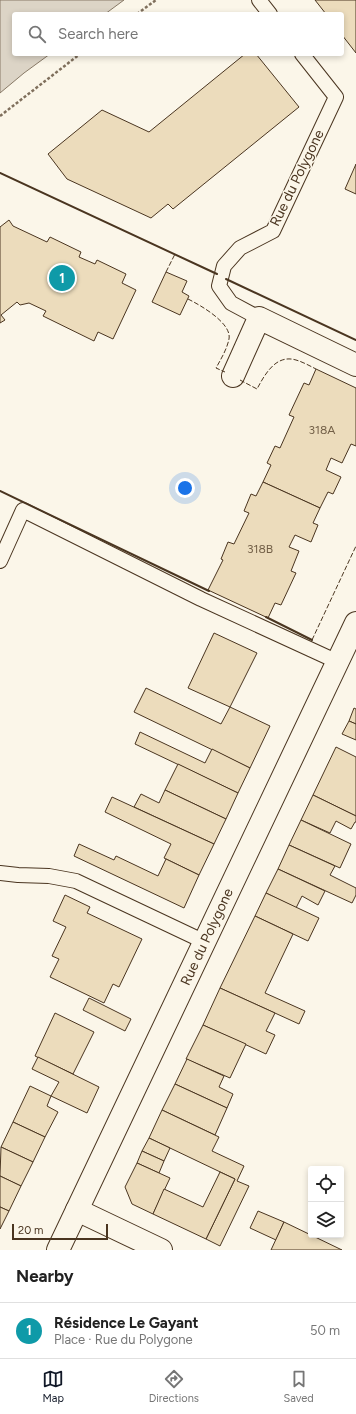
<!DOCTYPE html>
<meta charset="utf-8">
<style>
body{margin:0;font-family:Figtree,sans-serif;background:#f2f2f2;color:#222}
.controls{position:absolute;right:12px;bottom:12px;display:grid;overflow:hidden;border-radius:4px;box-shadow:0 2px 6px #0003}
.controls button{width:36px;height:36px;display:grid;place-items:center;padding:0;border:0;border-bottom:1px solid #e0e0e0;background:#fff;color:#222;font:20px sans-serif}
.scale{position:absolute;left:12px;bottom:10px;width:96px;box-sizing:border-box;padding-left:4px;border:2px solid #4a3520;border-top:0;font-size:11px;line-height:14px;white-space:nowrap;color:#4a3520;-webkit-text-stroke:3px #fbf6e9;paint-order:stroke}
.you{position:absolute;left:185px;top:488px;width:14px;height:14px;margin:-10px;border:3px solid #fff;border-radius:50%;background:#1a73e8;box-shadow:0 0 0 6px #1a73e833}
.badge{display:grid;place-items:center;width:26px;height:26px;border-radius:50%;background:#111827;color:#fff;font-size:13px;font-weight:700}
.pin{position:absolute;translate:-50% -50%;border:2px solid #fff;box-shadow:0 1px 4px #0006}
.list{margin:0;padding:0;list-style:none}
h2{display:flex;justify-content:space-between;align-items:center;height:52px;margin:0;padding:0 16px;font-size:17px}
h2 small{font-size:13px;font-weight:400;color:#767676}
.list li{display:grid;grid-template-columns:26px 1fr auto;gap:12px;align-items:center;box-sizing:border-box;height:56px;padding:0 16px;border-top:1px solid #e0e0e0}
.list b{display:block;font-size:15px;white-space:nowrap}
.list p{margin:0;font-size:13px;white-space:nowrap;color:#767676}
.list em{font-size:13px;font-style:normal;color:#767676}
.icon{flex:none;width:22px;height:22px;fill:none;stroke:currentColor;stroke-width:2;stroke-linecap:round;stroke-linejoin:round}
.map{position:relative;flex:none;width:356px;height:1250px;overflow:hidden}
.search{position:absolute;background:#fff;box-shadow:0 2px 6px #0003;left:12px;right:12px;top:12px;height:44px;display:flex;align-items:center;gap:10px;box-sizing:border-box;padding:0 14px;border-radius:4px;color:#767676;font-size:15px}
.sheet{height:108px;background:#fff}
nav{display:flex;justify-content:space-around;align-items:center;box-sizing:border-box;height:56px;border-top:1px solid #e0e0e0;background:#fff;font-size:11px;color:#767676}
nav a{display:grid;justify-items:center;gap:2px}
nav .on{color:#111827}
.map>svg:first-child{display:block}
</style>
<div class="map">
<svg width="356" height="1250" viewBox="0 0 356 1250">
<rect width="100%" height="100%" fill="#fbf6e9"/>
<path fill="#dcd4c6" stroke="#887966" d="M0,0H124L105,14H14V54H50L24,73L0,93Z"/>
<g fill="#ecdcbc" stroke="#4a3520">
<path d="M315,0H356V53L342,35V14H326Z"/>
<path d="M245,54H256L299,107L173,209L168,204L151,218L67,179L48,154L102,110L149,132Z"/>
<path d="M356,164V194L345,189Z"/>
<path d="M9,220L13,226L47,242L50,237L81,252L79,257L95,264L97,260L126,274L122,283L136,290L113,339L98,332L94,341L43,316L46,311L29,303L20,305L17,302L1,315L5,320L0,323V227Z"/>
<path d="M166,272L187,281L182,292L189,296L180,315L152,302Z"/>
<path d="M316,369L356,388V446L351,444L342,463L331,458L326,470L341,477L333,494L328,492L320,508L263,482L271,465L267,463L275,446L280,448L294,417L289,415L304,383L309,385Z"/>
<path d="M263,482L320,508L313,523L318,525L311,542L295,535L289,547L299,551L291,571L296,573L281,605L275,603L268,618L208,590L223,560L221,559L228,542L234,544L249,513L244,511L251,494L256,496Z"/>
<path d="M214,633L257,653L230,707L188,688Z"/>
<path d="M146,688L221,724L230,707L270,726L250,768L134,712Z"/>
<path d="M354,708L356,709V724L349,721Z"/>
<path d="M349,721L356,724V740L342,734Z"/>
<path d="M140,732L205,763L212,749L250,768L238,793L135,744Z"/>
<path d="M336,747L356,757V816L313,795Z"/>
<path d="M178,764L238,793L226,819L165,790Z"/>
<path d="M165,790L226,819L214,844L134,807L141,794L159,803Z"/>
<path d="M313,795L356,816V822H355L351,829L336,821L330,833L301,820Z"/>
<path d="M112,797L214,844L199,875L164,858L171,844L105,812Z"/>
<path d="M301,820L351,844L340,868L289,845Z"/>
<path d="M79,844L114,860L116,856L158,876L166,859L199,875L184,908L74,856Z"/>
<path d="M289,845L335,866L330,875L356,888V895L352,903L278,869Z"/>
<path d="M278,869L325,891L318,905L302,896L296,908L266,893Z"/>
<path d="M266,893L319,918L308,941L255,916Z"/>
<path d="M65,895L90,907L87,913L142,939L119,987L113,984L104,1003L50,977L59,959L52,956L66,927L53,921Z"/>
<path d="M255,916L293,934L265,993L305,1011L299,1024L220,988Z"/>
<path d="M220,988L275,1013L266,1031L275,1035L266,1054L203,1025Z"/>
<path d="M89,998L131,1019L125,1031L83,1010Z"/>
<path d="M55,1013L94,1032L73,1074L35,1056Z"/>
<path d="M203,1025L246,1044L230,1078L186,1059Z"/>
<path d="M38,1057L99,1087L87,1113L51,1096L59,1082L32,1069Z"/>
<path d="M187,1059L224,1076L219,1087L233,1094L227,1108L175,1084Z"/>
<path d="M175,1084L227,1108L215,1135L162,1110Z"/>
<path d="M30,1086L51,1096L47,1106L58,1112L45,1137L13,1122Z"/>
<path d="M162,1110L219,1137L212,1151L244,1166L237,1181L249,1186L220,1246L206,1239L235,1179L149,1138Z"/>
<path d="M13,1122L45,1137L33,1162L1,1147Z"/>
<path d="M149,1138L170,1148L164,1161L142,1151Z"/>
<path d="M1,1147L33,1162L21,1186L0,1176Z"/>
<path d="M142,1151L164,1161L159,1173L137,1163Z"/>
<path d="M137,1163L170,1178L153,1214L132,1204L125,1187Z"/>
<path d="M220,1172L235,1179L206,1239L153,1214L164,1189L203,1207Z"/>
<path d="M0,1176L21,1186L9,1211L0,1207Z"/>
<path d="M0,1207L9,1211L0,1229Z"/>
<path d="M258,1211L284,1222L276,1240L250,1228Z"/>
<path d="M284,1222L342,1250H271Z"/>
</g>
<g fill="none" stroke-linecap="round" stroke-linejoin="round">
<g stroke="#4a3520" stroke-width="16">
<g id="lane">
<path d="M259,0L270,14"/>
<path d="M259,318L231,303L219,286L224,266L240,248L273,231L336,97L302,54"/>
<path d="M0,561L23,510L201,599L338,662"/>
<path d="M0,873L18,875L49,876L76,881L205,942"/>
</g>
</g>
<g stroke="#4a3520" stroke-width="24">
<g id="street">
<path d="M233,376L259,318L356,365"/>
<path d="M77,1210L161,1250"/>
</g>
</g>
<g stroke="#4a3520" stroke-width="24">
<path id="secondary" d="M58,1250L356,623"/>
</g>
<g stroke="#7f6f5c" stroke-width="2.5" stroke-dasharray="3 2" stroke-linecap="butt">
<path d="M137,14L156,0"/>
<path d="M0,116L80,54"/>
</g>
<use href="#lane" stroke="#fbf6e9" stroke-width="14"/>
<use href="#street" stroke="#fbf6e9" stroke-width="22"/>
<use href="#secondary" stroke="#fbf6e9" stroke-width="22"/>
<g stroke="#4a3520" stroke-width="1" stroke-dasharray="5 2" stroke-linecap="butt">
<path d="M166,272L175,254"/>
<path d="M188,299C200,305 232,323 229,339C227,349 221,359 216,368L225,372"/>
<path d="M240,380L257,389C265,374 276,354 296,360C303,362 310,366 316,369"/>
<path d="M312,640L356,546"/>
</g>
<g stroke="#4a3520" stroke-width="2">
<path d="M0,173L217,274"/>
<path d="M226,279L356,340"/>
<path d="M0,491L209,591"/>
<path d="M266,617L312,640"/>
</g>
</g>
<g text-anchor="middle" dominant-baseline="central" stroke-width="3" stroke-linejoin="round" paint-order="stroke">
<g font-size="12" fill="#725f47">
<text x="322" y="430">318A</text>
<text x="260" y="549">318B</text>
</g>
<g font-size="14" fill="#4a3520" stroke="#fbf6e9">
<text transform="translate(297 178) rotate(-64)">Rue du Polygone</text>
<text transform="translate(207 937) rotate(-65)">Rue du Polygone</text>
</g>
</g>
</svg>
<div class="controls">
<button><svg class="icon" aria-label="locate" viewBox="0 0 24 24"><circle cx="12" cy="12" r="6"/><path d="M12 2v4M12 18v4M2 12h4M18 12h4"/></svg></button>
<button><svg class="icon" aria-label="layers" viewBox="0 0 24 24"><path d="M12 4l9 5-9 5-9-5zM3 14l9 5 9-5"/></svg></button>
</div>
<div class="scale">20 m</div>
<div class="you"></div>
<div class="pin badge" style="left:62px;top:278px;background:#0f9aa8">1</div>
<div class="search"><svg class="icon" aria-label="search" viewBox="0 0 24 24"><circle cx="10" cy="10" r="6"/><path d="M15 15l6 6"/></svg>Search here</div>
</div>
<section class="sheet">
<h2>Nearby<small></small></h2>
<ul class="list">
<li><span class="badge" style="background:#0f9aa8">1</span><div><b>Résidence Le Gayant</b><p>Place · Rue du Polygone</p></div><em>50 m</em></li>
</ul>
</section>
<nav>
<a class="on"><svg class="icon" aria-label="map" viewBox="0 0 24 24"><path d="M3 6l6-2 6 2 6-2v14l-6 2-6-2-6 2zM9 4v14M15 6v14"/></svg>Map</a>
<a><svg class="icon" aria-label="directions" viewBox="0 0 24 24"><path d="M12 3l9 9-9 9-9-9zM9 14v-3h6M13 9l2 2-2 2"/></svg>Directions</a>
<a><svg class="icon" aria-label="saved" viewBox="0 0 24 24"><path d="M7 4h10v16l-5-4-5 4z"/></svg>Saved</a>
</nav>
